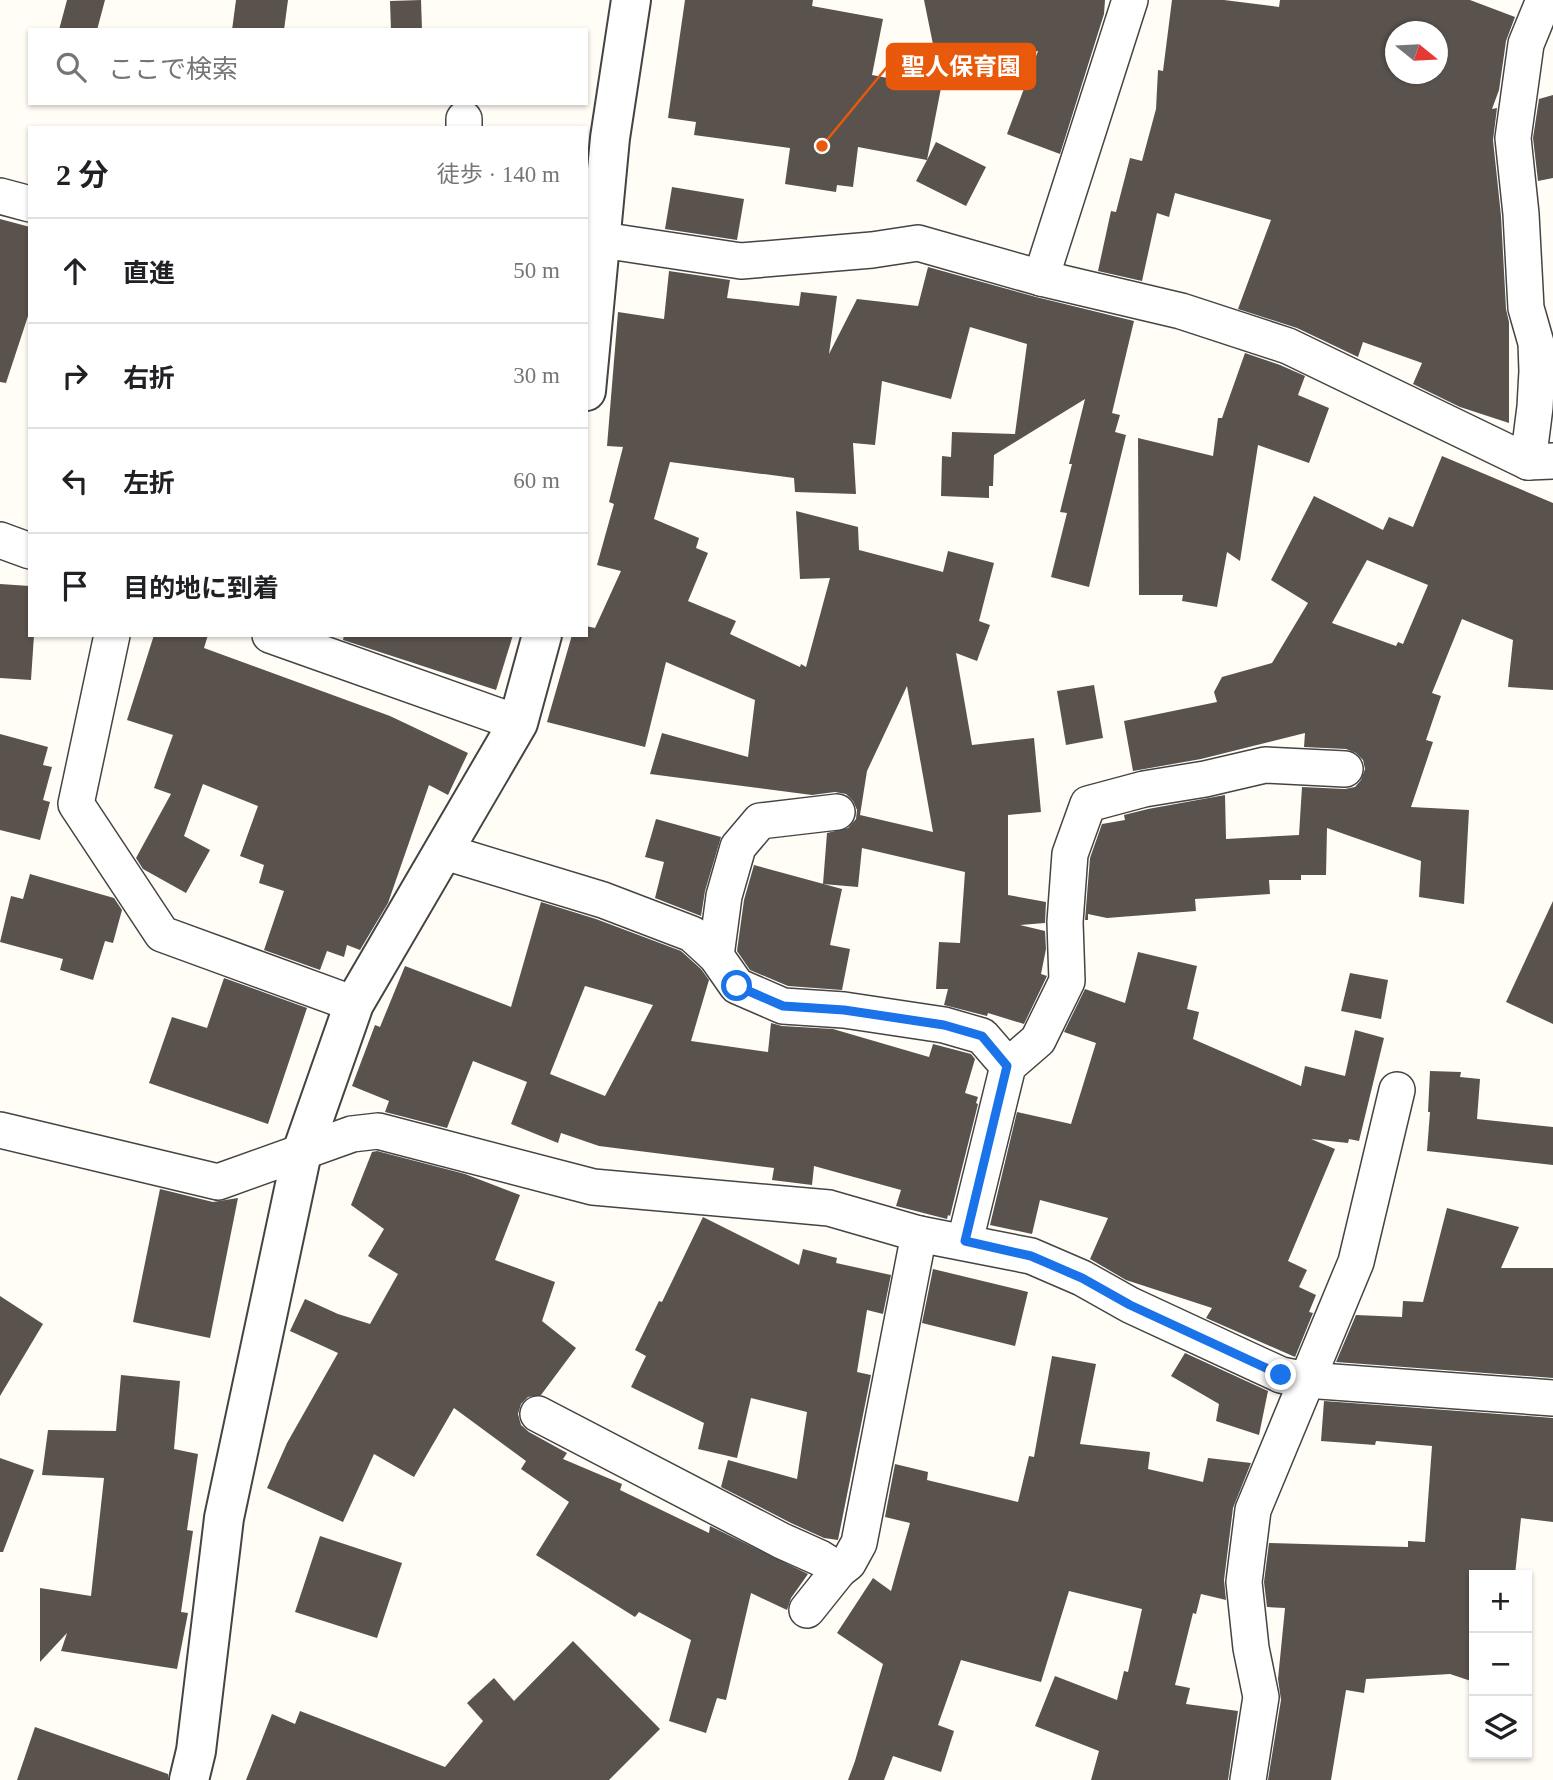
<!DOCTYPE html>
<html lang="ja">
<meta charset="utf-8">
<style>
body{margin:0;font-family:"Times New Roman","Noto Sans JP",serif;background:#f6f6f6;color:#202124}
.controls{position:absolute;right:21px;bottom:21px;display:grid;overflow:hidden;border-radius:0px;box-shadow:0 2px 5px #0004}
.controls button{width:63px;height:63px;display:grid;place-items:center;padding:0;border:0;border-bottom:2px solid #e0e0e0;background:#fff;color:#202124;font:35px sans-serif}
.compass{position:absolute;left:1385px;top:21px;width:63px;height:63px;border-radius:50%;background:#fff;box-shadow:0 2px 5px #0004;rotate:108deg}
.stop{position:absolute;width:21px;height:21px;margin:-16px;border:5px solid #1a73e8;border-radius:50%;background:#fff}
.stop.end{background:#1a73e8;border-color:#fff;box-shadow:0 2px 7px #0008}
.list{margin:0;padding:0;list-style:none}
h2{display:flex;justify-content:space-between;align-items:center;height:91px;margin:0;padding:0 28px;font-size:30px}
h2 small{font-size:23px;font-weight:400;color:#757577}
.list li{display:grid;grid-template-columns:46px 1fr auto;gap:21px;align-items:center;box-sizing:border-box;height:105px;padding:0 28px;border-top:2px solid #e0e0e0}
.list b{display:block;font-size:26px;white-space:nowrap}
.list em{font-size:23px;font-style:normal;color:#757577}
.icon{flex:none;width:38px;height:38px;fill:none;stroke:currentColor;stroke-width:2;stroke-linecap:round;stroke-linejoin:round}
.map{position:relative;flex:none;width:1553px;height:1780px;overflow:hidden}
.search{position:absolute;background:#fff;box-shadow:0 2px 5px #0004;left:28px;top:28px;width:560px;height:77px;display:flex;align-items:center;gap:18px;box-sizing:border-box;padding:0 24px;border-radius:0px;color:#757577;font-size:26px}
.panel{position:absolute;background:#fff;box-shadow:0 2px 5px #0004;left:28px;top:126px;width:560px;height:511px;border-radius:0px}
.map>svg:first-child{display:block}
</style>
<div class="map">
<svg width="1553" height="1780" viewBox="0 0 1553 1780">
<rect width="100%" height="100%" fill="#fffdf5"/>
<g fill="#5a524d" fill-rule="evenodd">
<path d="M67,0H105L97,30H59Z"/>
<path d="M236,0H288L284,30H232Z"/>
<path d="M421,0L422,30H391L390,1Z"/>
<path d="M685,0H813L812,6L883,19L872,75L941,88L927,160L936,142L986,167L966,206L916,181L927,160L858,147L853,187L837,185L836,192L785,184L790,148L694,135L696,122L668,118Z"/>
<path d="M924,0H1105L1104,14L1060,154L1007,134L1038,51L938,69Z"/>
<path d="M1172,0H1224L1279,7L1280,0H1470L1515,17L1506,41L1499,90L1492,109L1497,108L1493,140L1501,216L1506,309L1509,322V423L1460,407L1413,384L1422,363L1363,342L1358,357L1297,328L1238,309L1271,220L1175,193L1169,217L1157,213L1142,281L1098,271L1111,211L1116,212L1130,158L1142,161L1156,109L1158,70L1163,71ZM1396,32H1438V74H1396Z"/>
<path d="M1553,95V178L1538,181L1533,138L1539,99Z"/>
<path d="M672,187L744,199L737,240L665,229Z"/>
<path d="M0,219L30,227V310L6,383L0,382Z"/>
<path d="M928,267L1036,297L1134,321L1112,413L1120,415L1115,432L1126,435L1089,587L1051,577L1067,513L1060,512L1072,464H1069L1085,399L994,455L993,486H989V498L941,496L942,456L951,457L952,432L1015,434L1027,344L970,327L951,399L882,381L875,445L853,443L856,494L795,492L794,478L670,462L654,519L699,538L696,548L708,553L688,601L736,621L730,634L800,667L801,664L806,667L830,578L800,579L796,511L858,527L859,550L943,572L948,551L994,563L979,621L990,625L977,661L956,653L972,745L1034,738L1041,812L1008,815V895L1046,902L1045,923L1020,925L1045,931L1046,949L1041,974L1047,976L1024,1024L988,1013L987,1016L944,1005L948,989H936L939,942L960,943L965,872L862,848L858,887L823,884L827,833L848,828L856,819L857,810L853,801L846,794L835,792L812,795L650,774L662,733L748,757L755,700L666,662L645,747L547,722L572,635H586V626L595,628L621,571L597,565L614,504L609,502L623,447L607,446L618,312L664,319L669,271L730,280L727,298L799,306L801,292L837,296L829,354L857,299L918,306ZM907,686L933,832L860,815L867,771Z"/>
<path d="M1245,353L1280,365L1305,376L1298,395L1329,408L1309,463L1258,445L1240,561L1227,552L1217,607L1182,601L1183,595H1139L1138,438L1213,456L1218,418H1222Z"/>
<path d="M1442,456L1553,503V690L1508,687L1513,640L1462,619L1432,693L1441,696L1426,740L1433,742L1411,807L1469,810L1464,904L1419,897L1421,861L1327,828L1326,875H1301V880H1269L1270,894L1195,899L1196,911L1107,918L1088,914V920H1085L1090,858L1102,824L1125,820L1124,815L1148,809L1225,795L1226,839L1299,835L1302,787L1345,789L1355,787L1361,780L1365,769L1363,760L1356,753L1346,749L1304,747L1305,733L1201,759L1133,771L1124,721L1217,702L1214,692L1222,677L1272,663L1308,603L1271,580L1314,496L1383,530L1389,517L1413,527ZM1367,560L1428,585L1403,644L1398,642L1396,646L1332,623Z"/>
<path d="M0,584L30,586V635H34L31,680L0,678Z"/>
<path d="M154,635H208L204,648L390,716L468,753L448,795L429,785L388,903L360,950L347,945L344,957L327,951L320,970L264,950L284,891L259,883L264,865L240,856L258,806L203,784L184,836L210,850L186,893L143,869L136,858L171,794L154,788L173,735L127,720Z"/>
<path d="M344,635H513L496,690L343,640Z"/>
<path d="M1094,685L1103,738L1066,745L1057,691Z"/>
<path d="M0,734L48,747L43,765L52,767L43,800L50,802L40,840L0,830Z"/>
<path d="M656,819L721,837L705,891L701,916L655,898L664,862L645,857Z"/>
<path d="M754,865L842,889L830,945L850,949L842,990L788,986L750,970L737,951L744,900Z"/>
<path d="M30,874L114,898L122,910L113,943L105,941L93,980L60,970L63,959L0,942L11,896L23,899Z"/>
<path d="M1553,901V1024L1506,1002Z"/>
<path d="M541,902L596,919L681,951L701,969L709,980L691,1041L768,1052L771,1023L782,1026L833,1029L929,1057L933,1044L971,1054L975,1059L965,1093L978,1097L976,1103L978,1104L950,1216L948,1215L947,1219L896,1206L901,1190L814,1166L812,1185L772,1180L774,1168L599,1146L561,1133L558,1143L511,1124L527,1082L473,1061L447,1128L385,1112L389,1101L352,1086L375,1025L380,1027L405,966L511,1007ZM585,986L653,1005L605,1096L550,1074Z"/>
<path d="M1138,952L1197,966L1187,1009L1199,1012L1193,1039L1301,1086L1305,1066L1345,1076L1355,1030L1384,1038L1359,1141L1349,1139L1348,1143L1311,1139L1335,1149L1288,1261L1307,1270L1299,1287L1316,1295L1309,1312L1313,1313L1295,1357L1206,1318L1212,1308L1126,1280L1090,1259L1108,1218L1040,1200L1032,1234L990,1225L1017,1112L1071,1124L1096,1043L1064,1032L1085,989L1125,1003Z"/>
<path d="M1350,973L1388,980L1381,1019L1341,1011Z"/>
<path d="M224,978L307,1008L268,1124L149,1083L172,1017L207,1028Z"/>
<path d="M1430,1071L1461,1072L1460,1077L1480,1079L1477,1119L1553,1127V1165L1427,1151L1430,1112H1428Z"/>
<path d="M377,1151L465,1174L520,1195L495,1260L555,1282L542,1321L576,1348L541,1395L528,1397L521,1404L518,1414L521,1425L529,1432L567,1453L563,1459L622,1484L620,1490L709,1533L710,1526L808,1574L791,1598L787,1610L751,1593L726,1700L717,1698L706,1733L669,1721L691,1640L639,1612L635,1617L536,1555L569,1502L521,1469L526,1461L454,1408L414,1477L374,1454L343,1522L267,1488L287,1443L338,1353L290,1331L305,1299L338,1314L370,1324L398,1274L368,1256L384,1229L351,1205L372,1152Z"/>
<path d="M160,1189L213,1202L238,1198L210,1338L133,1322Z"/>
<path d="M1447,1208L1519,1227L1501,1268H1553V1378L1336,1362L1356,1315L1402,1317L1403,1301L1423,1302Z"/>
<path d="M703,1217L799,1265L803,1249L837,1258L836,1263L891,1275L883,1314L867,1310L857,1372L871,1375L838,1540L824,1538L791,1523L721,1487L728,1460L797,1479L807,1412L751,1398L737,1458L698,1449L704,1423L631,1387L646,1356L635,1350L659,1301L662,1302Z"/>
<path d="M933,1269L1028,1292L1015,1346L922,1323Z"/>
<path d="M0,1296L43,1324L0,1396Z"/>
<path d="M1185,1353L1268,1391L1259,1435L1216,1421L1219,1404L1171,1376Z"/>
<path d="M1052,1356L1096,1364L1080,1444L1150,1452L1148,1469L1203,1482L1208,1458L1251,1463L1233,1508L1224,1580L1226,1600L1201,1594L1196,1614L1193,1613L1175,1685L1190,1688L1186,1704L1238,1711L1228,1780H1091L1099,1751L1035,1726L1055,1676L1117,1700L1124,1671L1128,1672L1142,1609L1069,1591L1041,1682L961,1660L938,1725L954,1731L941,1772L893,1756L884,1780H848L855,1761L883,1664L837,1633L873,1578L891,1591L910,1523L885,1517L895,1464L928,1472L927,1480L1018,1502L1029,1456L1034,1457Z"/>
<path d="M121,1375L180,1381L174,1449L198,1454L187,1530L193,1531L181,1612L188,1613L177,1669L61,1651L67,1633L40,1662V1588L91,1596L104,1478L42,1475L48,1430L116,1431Z"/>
<path d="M1324,1401L1553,1418V1522L1521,1518L1515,1575H1474V1682L1450,1674L1366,1679L1364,1693L1346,1690L1331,1780H1268L1281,1700L1278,1679L1285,1608L1267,1607L1264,1582L1269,1543L1408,1547V1541L1425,1542L1432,1446L1376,1441L1375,1445L1321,1441Z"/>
<path d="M0,1458L34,1470L3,1552H0Z"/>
<path d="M320,1536L402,1563L377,1638L295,1612Z"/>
<path d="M573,1641L660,1729L609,1780H246L272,1714L295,1724L300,1711L445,1767L483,1721L467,1703L494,1678L514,1701Z"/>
<path d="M35,1727L168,1774V1780H17Z"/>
</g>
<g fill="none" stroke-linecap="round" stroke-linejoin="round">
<g stroke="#444" stroke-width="38">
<g id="minor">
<path d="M464,128V119"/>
<path d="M0,196L30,204"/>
<path d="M602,240L741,261L872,250L918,243L1041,278L1181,311L1288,346L1528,462L1553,461"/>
<path d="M1041,278L1130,0"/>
<path d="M1528,462L1535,407L1537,371L1536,343L1526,308L1521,214L1513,138L1526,44L1544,0"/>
<path d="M0,540L30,551"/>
<path d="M112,635L76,804L162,934L354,1004"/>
<path d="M270,635L518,723"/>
<path d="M445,852L603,900L692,934L716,956L737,986L783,1006L844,1010L944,1025L982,1036L1008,1066"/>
<path d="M716,956L724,896L738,847L760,821L837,812"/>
<path d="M0,1130L218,1182L352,1134L378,1131L593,1187L829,1208L919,1234L1031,1256L1082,1278L1130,1305L1281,1375L1306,1380L1553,1398"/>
<path d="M965,1241L1008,1066L1038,1040L1067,981L1065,922L1070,854L1088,804L1144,789L1205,779L1265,765L1345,769"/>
<path d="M538,1414L782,1541L820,1558L839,1570L848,1563L859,1543L919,1234"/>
<path d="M807,1610L839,1570"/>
<path d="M1248,1780L1261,1697L1251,1648L1244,1582L1253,1510L1356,1262L1397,1090"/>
</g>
</g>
<g stroke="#444" stroke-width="42">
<g id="tertiary">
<path d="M586,391L610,138L631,0"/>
<path d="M189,1780L196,1751L224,1518L302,1152L354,1004L518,723L542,635"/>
</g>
</g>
<use href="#minor" stroke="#fff" stroke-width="35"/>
<use href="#tertiary" stroke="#fff" stroke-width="38"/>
</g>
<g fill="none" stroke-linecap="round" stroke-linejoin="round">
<path stroke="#1a73e8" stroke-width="9" d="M737,986L783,1006L844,1010L944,1025L982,1036L1007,1066L965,1241L1031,1256L1082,1278L1130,1305L1281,1375"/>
</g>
<path fill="none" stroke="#e8590c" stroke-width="2.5" d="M822 146L887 67"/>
<circle fill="#e8590c" stroke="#fff" stroke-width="2.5" cx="822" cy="146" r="7"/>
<rect fill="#e8590c" stroke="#e8590c" stroke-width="2.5" x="887" y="44" width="148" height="45" rx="7"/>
<g font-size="24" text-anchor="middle" font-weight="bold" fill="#fff">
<text x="961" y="75">聖人保育園</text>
</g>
</svg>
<div class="controls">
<button>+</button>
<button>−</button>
<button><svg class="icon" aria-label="layers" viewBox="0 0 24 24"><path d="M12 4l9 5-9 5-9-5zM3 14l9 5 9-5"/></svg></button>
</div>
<svg class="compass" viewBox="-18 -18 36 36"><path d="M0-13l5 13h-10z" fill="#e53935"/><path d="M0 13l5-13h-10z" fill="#757577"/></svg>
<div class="stop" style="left:737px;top:986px"></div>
<div class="stop end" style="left:1281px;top:1375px"></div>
<div class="search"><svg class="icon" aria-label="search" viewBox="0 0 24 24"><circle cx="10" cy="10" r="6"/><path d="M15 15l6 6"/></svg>ここで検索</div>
<section class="panel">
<h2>2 分<small>徒歩 · 140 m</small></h2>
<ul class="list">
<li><svg class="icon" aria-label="ahead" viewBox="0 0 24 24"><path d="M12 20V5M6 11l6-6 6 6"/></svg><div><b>直進</b></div><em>50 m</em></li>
<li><svg class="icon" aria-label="right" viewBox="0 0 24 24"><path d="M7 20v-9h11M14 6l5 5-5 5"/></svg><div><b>右折</b></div><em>30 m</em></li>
<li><svg class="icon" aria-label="left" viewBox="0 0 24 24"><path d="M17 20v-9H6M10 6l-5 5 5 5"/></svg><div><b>左折</b></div><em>60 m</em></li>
<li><svg class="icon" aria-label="arrive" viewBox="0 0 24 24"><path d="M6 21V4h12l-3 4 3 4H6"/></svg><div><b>目的地に到着</b></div></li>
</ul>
</section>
</div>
